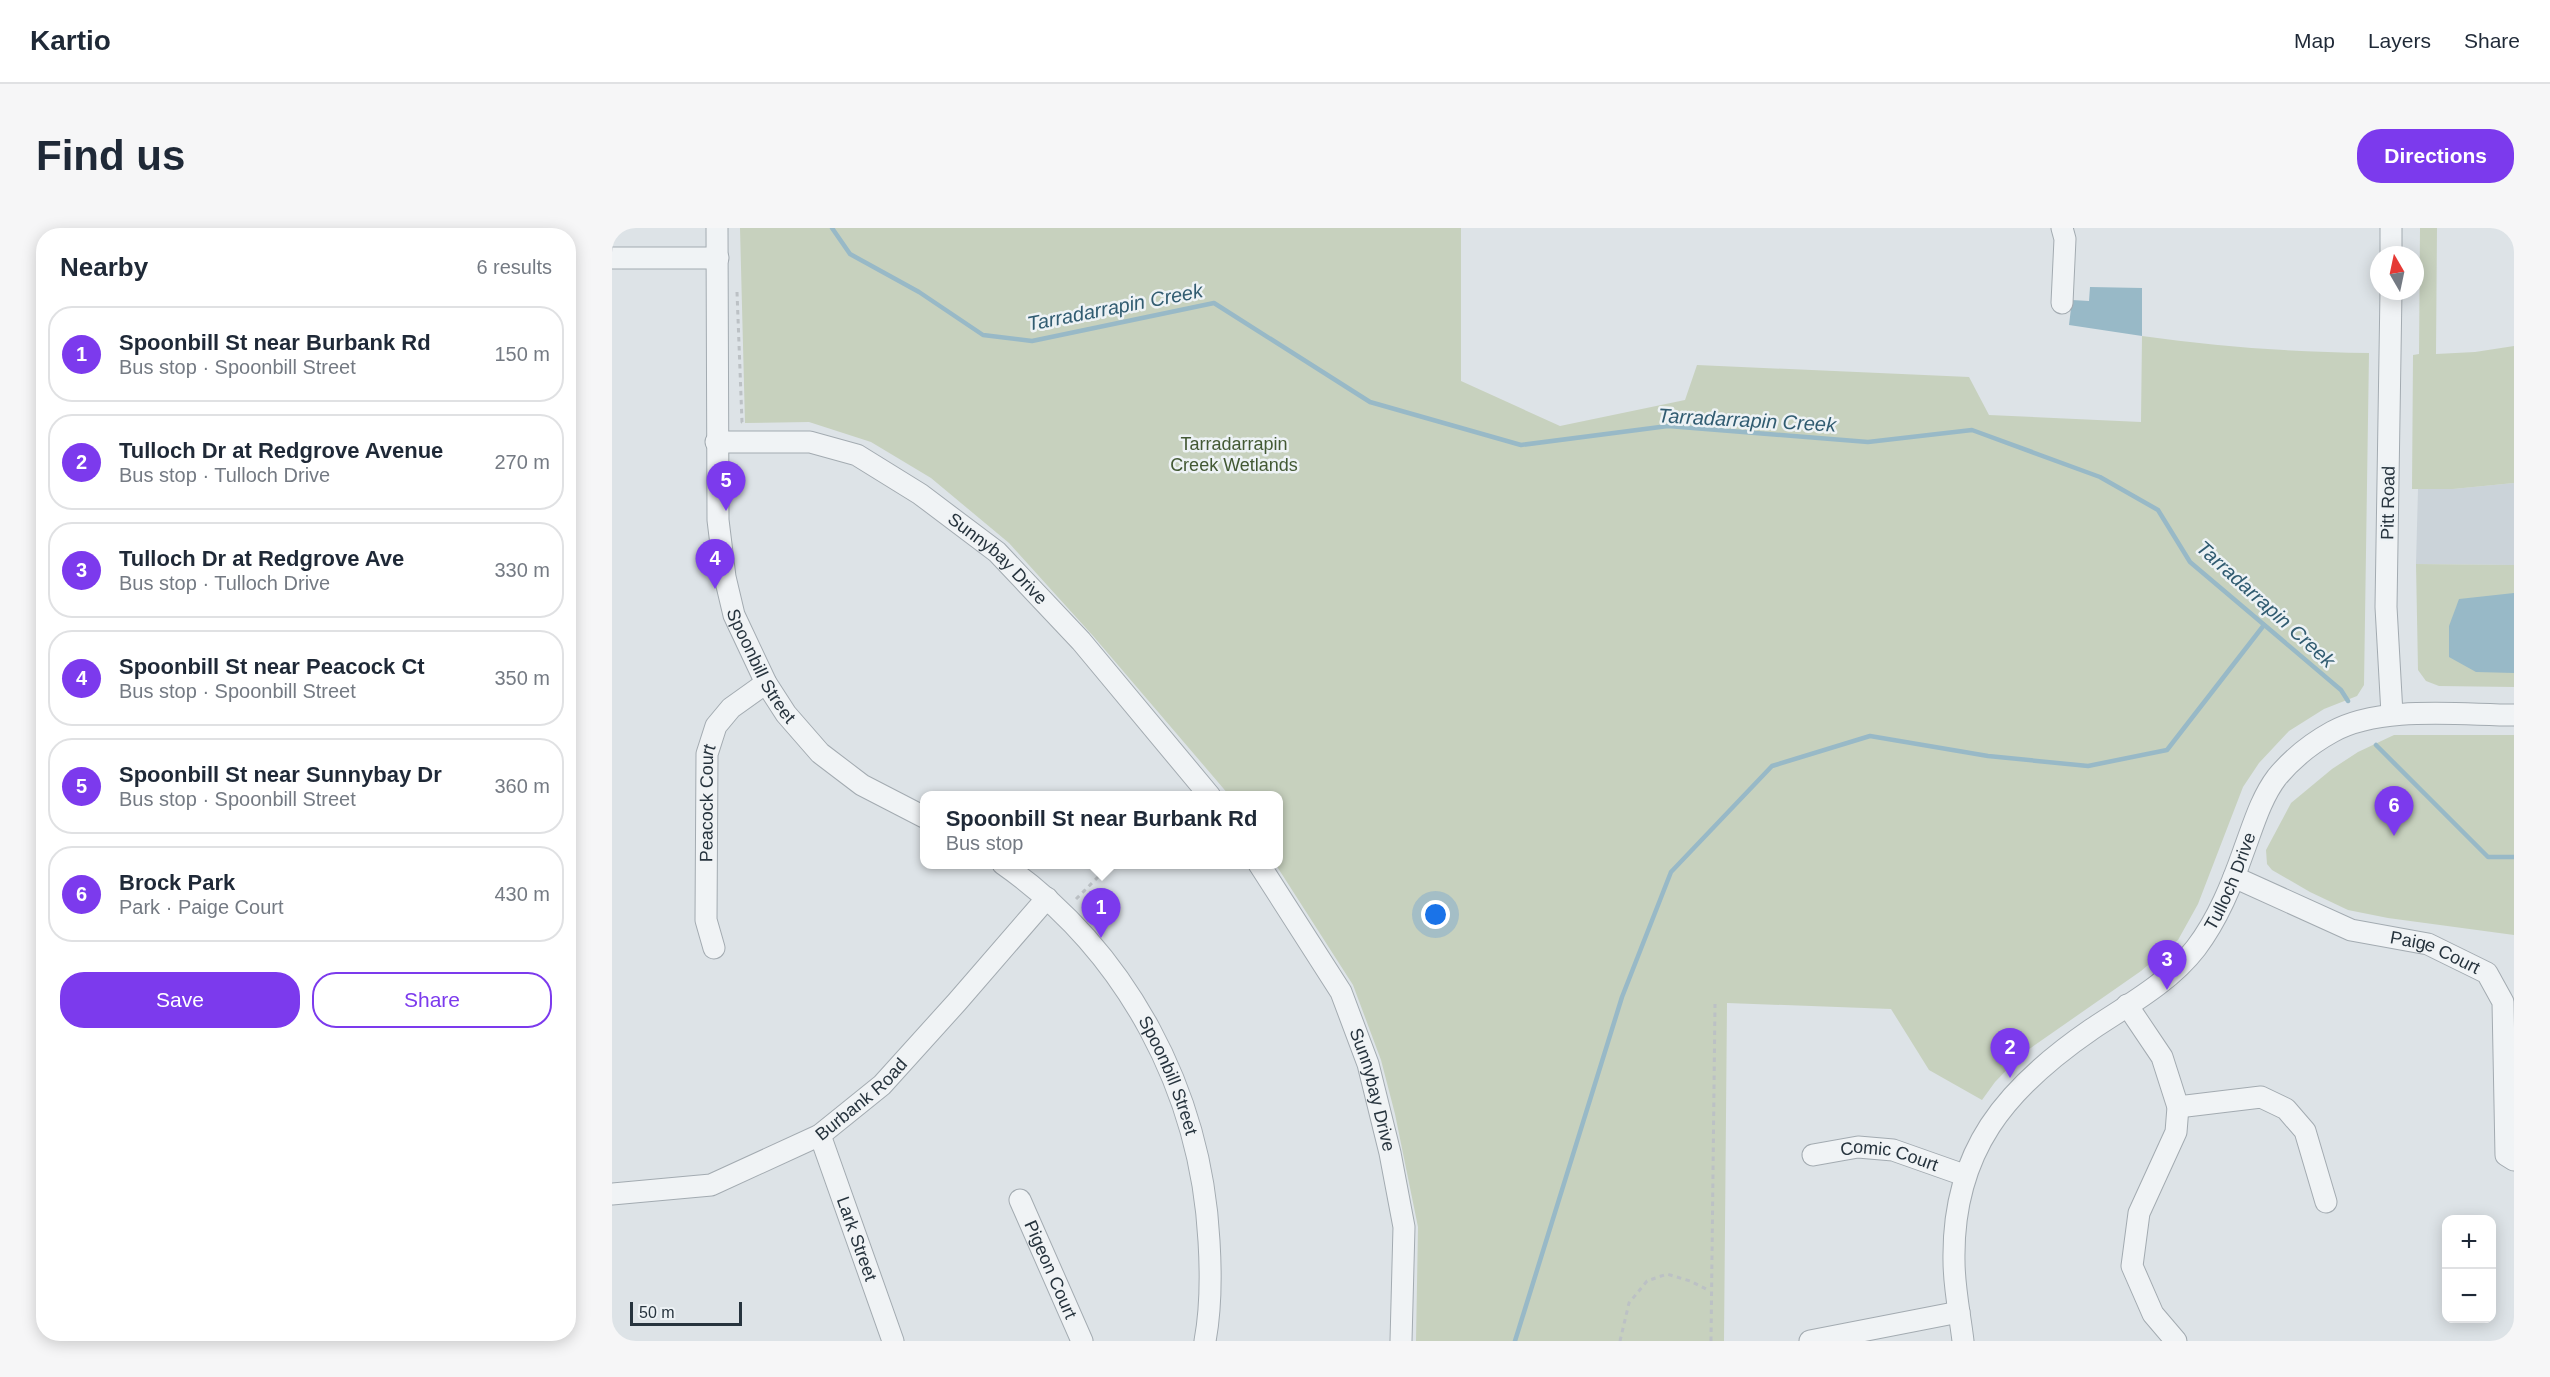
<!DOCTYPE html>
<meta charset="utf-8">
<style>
body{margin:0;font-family:Helvetica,sans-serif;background:#f6f6f7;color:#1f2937}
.controls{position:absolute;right:18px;bottom:18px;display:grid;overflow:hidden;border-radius:12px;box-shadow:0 3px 15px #0003}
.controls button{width:54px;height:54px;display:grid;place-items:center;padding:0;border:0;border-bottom:2px solid #e0e1e3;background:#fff;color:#1f2937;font:30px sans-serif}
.compass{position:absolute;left:1758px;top:18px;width:54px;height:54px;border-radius:50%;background:#fff;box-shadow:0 3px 15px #0003;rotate:351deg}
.scale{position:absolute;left:18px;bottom:15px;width:112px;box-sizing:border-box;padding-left:6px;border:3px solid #27343e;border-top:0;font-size:16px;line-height:21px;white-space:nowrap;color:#27343e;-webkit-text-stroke:4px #edf2f5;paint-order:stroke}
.you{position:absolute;left:824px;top:687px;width:21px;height:21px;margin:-15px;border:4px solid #fff;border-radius:50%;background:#1a73e8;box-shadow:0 0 0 9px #1a73e833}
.badge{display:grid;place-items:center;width:39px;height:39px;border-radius:50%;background:#7c3aed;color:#fff;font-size:20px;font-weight:700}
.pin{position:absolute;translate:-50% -50px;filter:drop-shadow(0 2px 3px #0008)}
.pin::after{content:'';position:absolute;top:32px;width:21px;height:18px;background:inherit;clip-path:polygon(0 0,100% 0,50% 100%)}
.popup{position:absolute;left:308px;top:563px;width:363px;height:78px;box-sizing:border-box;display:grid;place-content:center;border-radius:12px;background:#fff;filter:drop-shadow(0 2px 4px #0005);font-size:20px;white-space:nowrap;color:#747a83}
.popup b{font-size:22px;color:#1f2937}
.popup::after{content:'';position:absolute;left:50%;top:100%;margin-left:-12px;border:12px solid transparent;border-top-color:#fff}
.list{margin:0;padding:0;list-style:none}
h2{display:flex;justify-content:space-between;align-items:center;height:78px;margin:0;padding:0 24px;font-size:26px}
h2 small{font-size:20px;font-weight:400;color:#747a83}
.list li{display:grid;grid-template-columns:39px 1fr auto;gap:18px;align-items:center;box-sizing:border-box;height:96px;margin:0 12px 12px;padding:0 12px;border:2px solid #e0e1e3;border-radius:24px}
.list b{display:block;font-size:22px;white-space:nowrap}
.list p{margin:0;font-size:20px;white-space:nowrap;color:#747a83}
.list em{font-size:20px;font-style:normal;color:#747a83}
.actions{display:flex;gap:12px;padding:18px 24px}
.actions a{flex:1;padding:14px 0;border:2px solid #7c3aed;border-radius:24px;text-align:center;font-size:21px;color:#7c3aed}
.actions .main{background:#7c3aed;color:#fff}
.map{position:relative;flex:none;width:1902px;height:1113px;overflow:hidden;border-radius:24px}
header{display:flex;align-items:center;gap:36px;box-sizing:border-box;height:84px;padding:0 30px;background:#fff;border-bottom:2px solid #e0e1e3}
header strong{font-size:28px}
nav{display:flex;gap:33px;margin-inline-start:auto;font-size:21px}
.intro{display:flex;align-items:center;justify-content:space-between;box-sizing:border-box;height:144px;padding:0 36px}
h1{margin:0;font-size:42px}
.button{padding:15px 27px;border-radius:24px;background:#7c3aed;color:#fff;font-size:21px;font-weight:700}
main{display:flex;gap:36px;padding:0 36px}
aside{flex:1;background:#fff;border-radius:24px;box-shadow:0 3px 15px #0003}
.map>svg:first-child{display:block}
</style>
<header>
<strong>Kartio</strong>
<nav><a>Map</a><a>Layers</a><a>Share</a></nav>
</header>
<div class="intro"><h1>Find us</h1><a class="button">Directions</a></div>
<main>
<aside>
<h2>Nearby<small>6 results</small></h2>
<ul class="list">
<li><span class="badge">1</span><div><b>Spoonbill St near Burbank Rd</b><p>Bus stop · Spoonbill Street</p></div><em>150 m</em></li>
<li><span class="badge">2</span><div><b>Tulloch Dr at Redgrove Avenue</b><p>Bus stop · Tulloch Drive</p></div><em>270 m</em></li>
<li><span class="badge">3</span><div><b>Tulloch Dr at Redgrove Ave</b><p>Bus stop · Tulloch Drive</p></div><em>330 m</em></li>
<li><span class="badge">4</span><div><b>Spoonbill St near Peacock Ct</b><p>Bus stop · Spoonbill Street</p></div><em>350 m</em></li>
<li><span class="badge">5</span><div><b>Spoonbill St near Sunnybay Dr</b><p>Bus stop · Spoonbill Street</p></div><em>360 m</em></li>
<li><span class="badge">6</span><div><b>Brock Park</b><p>Park · Paige Court</p></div><em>430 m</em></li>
</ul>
<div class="actions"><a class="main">Save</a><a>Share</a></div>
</aside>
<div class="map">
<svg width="1902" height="1113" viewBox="0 0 1902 1113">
<rect width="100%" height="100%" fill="#dde3e7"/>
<path fill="#cbd3d9" d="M1902,255V337L1804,336L1806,261H1841Z"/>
<g fill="#c7d1be">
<path d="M128,0H849V153L948,198L1073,172L1085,137L1357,149L1377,187L1529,194L1530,108C1606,119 1680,124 1757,125L1752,457L1745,468L1712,481L1677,503L1647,535L1631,559L1586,676L1566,712L1529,743L1410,826L1383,854L1370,872L1317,842L1279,781L1115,775L1112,1113H804L806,999L783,886L769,832L741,757L664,637L666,568L617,567L482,409L397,315L319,250L259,214L197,194L133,195Z"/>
<path d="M1808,0H1825L1824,126L1863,124L1902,118V255L1841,261H1800L1801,127L1807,126Z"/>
<path d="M1804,336L1902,337V459L1827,458L1814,453L1806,442Z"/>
<path d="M1782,507H1902V707L1776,690L1736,682L1698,664L1660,642L1655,636L1654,622L1679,575L1720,541L1746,524Z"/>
</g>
<g fill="#98b9c7">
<path d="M1478,59L1530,60V108L1457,97L1460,72L1477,73Z"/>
<path d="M1902,365V445L1864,444L1837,429V398L1847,371Z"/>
</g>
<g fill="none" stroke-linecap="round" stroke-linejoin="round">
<g stroke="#98b9c7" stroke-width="4.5">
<path d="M220,0L238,26L307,64L371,107L420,113L602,75L758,174L909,217L1056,198L1256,214L1360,202L1488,249L1546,282L1578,334L1729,462L1736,473"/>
<path d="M1764,517L1876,629H1902"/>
<path d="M903,1113L1010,769L1059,644L1160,538L1258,508L1376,528L1476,538L1555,522L1652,397"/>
</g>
<g stroke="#a3abb1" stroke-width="23">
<g id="minor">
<path id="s1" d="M105,0L106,292L113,349L122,387L154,455L174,486L208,525L250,557L312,589"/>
<path d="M1450,0L1453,11L1450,75"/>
<path d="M1779,27V0"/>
<path d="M0,30H106"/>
<path d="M1779,63L1774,379L1780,486"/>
<path id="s2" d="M104,214H198L245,227L308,266L385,324L469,413L598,568"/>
<path id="s3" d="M391,636C515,723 589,863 597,1013C599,1046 599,1081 593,1113"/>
<path id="s4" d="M647,636L729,764L756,836L778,925L792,999L789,1113"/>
<path id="s5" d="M1622,649L1739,702L1816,716L1875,745L1891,774L1894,927L1902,932"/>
<path id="s6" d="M102,720L94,692L95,526L104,498L119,480L154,455"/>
<path d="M1515,777L1550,829L1566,879L1564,904L1527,985L1520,1038L1541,1086L1564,1113"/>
<path d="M1566,879L1649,869L1674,881L1693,903L1714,974"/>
<path id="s7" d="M208,907L281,1113"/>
<path id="s8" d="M1201,927L1246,919L1281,922L1352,947"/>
<path id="s9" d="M0,966L99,957L208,907L270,857L345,774L435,670"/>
<path id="s10" d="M408,972L470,1113"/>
<path d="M1198,1113L1347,1084"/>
<path id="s11" d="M1351,1113C1348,1087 1342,1060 1342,1033C1340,923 1394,860 1480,801C1516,777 1558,754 1584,720C1606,691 1620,656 1632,622C1641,598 1649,570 1665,549C1680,531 1700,515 1720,504C1768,477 1848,487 1902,487"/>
</g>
</g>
<g stroke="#bcc1c5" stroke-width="3" stroke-dasharray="4.5 4.5" stroke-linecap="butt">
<path d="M125,64L130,194L134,195"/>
<path d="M464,671L499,636"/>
<path d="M1008,1113L1017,1075L1035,1053L1055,1046L1078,1053L1098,1063"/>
<path d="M1099,1113L1103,776"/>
</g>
<use href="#minor" stroke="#f0f3f5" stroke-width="21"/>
</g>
<g text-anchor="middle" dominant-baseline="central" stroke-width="5" stroke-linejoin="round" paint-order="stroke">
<g font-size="18" fill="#435934" stroke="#edf2f5">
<text x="622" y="216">Tarradarrapin<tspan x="622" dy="21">Creek Wetlands</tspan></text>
</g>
<g font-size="18" fill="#27343e" stroke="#edf2f5">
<text transform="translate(1776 275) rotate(-89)">Pitt Road</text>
<text stroke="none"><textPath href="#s2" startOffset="318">Sunnybay Drive</textPath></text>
<text stroke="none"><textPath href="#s1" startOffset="446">Spoonbill Street</textPath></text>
<text stroke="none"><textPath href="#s6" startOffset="146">Peacock Court</textPath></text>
<text stroke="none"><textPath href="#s11" startOffset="572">Tulloch Drive</textPath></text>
<text stroke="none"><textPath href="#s5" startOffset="216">Paige Court</textPath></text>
<text stroke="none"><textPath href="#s3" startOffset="273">Spoonbill Street</textPath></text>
<text stroke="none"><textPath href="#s4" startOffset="255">Sunnybay Drive</textPath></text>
<text stroke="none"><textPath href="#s9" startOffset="274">Burbank Road</textPath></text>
<text stroke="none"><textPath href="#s8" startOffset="78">Comic Court</textPath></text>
<text stroke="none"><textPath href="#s7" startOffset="110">Lark Street</textPath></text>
<text stroke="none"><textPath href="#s10" startOffset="76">Pigeon Court</textPath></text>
</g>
<g font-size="20" font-style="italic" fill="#315c71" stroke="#edf2f5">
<text transform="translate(503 79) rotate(-11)">Tarradarrapin Creek</text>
<text transform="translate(1135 192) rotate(3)">Tarradarrapin Creek</text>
<text transform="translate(1654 376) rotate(42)">Tarradarrapin Creek</text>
</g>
</g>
</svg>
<div class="controls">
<button>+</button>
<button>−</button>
</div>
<svg class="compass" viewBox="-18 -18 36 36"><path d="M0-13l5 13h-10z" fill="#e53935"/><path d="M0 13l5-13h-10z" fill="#747a83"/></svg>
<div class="scale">50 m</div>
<div class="you"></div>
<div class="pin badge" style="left:489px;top:710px">1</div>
<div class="popup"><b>Spoonbill St near Burbank Rd</b>Bus stop</div>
<div class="pin badge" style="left:1398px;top:850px">2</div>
<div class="pin badge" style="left:1555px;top:762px">3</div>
<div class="pin badge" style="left:103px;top:361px">4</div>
<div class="pin badge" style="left:114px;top:283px">5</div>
<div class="pin badge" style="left:1782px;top:608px">6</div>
</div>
</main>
